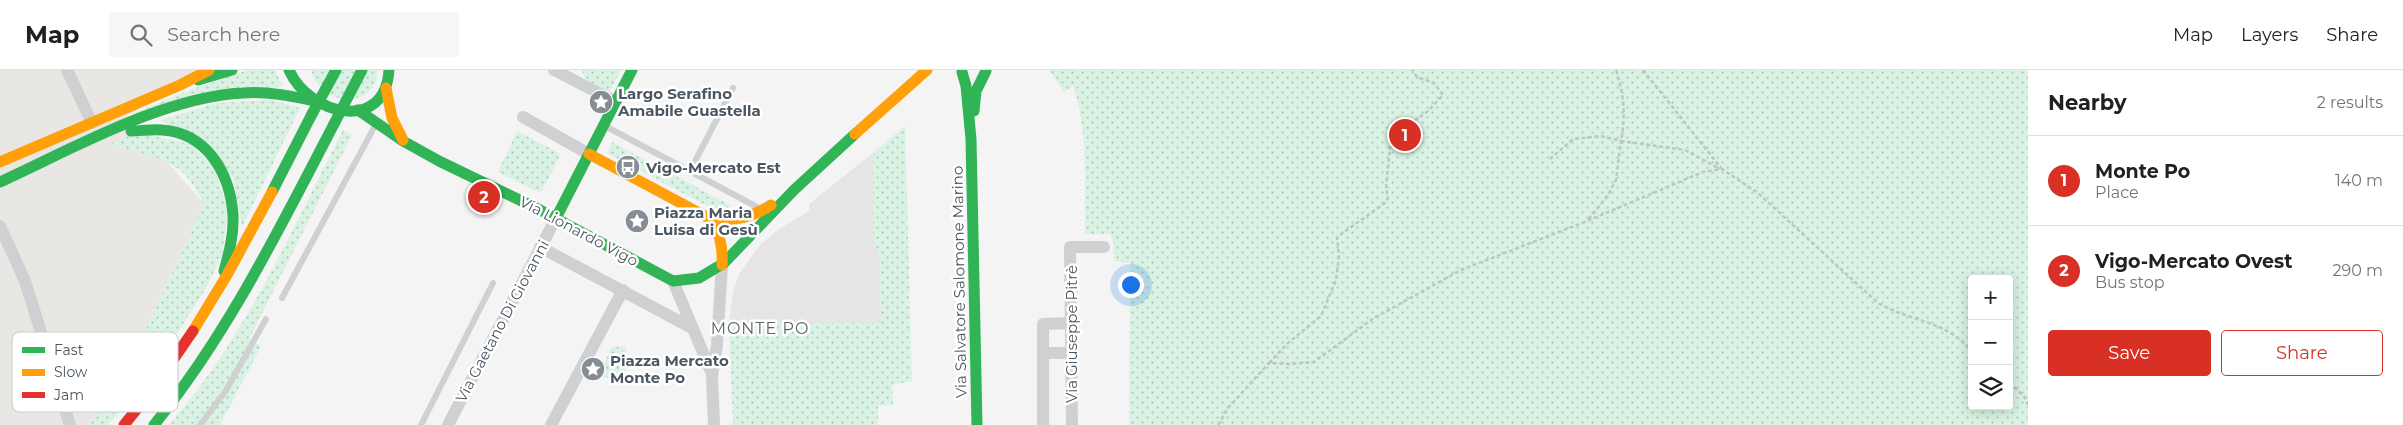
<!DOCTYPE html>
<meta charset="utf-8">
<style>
body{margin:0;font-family:Montserrat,sans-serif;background:#f6f6f6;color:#202124}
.controls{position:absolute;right:15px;bottom:15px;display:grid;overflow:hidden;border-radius:5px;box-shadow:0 2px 12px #0003}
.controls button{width:45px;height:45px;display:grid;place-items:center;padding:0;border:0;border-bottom:1px solid #e0e0e0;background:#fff;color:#202124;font:25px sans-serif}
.you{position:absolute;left:1130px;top:214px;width:18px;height:18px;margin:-12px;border:4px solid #fff;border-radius:50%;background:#1a73e8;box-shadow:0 0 0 8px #1a73e833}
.badge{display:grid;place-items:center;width:32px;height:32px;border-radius:50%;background:#d93025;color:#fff;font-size:16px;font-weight:700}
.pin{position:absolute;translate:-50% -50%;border:2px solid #fff;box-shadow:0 1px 5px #0006}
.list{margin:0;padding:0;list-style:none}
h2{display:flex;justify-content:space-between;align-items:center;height:65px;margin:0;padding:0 20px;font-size:21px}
h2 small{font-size:16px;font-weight:400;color:#757577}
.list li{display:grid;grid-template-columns:32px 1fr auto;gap:15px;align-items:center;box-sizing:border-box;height:90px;padding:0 20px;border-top:1px solid #e0e0e0}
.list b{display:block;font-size:19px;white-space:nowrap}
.list p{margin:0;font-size:16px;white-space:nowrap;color:#757577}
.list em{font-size:16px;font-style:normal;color:#757577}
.actions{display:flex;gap:10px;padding:15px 20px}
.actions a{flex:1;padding:11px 0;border:1px solid #d93025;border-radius:5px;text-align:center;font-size:18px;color:#d93025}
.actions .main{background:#d93025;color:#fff}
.icon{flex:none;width:28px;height:28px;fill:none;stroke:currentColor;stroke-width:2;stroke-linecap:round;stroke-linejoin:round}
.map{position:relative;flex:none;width:2028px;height:355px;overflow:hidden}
header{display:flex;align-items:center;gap:30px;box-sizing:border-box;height:70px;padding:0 25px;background:#fff;border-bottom:1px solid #e0e0e0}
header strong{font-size:24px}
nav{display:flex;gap:28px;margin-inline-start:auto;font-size:18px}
.search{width:350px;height:45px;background:#f6f6f6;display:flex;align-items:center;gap:12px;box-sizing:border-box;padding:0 18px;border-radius:5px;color:#757577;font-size:19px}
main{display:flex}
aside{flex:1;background:#fff}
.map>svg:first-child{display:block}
</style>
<header>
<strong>Map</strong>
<div class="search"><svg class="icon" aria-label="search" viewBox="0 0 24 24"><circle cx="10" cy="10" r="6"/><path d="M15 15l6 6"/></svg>Search here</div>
<nav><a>Map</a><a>Layers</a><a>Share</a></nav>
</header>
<main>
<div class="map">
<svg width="2028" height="355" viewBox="0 0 2028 355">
<defs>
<pattern id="grass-dots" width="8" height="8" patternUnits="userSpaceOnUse" patternTransform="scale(1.25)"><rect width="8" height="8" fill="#d9f2e3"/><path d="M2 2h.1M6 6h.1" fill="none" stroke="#b2c7bb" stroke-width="1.8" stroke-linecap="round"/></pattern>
</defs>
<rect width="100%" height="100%" fill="#f4f4f4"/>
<path fill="#e8e7e3" d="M0,0H199L127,46L204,134L109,339L88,353L89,355H0Z"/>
<path fill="#e6e5e6" d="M873,83V173L880,187L881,253H729L733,221L739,204L759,176L779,159L809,141V134Z"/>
<g fill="url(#grass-dots)" fill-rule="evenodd">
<path d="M248,0H275L283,16L132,44L190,20Z"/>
<path d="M311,0H377C378,40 320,38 311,0Z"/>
<path d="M582,0H621L609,23L585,9Z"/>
<path d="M1049,0H2028V355H1129L1130,193L1114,191L1113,171L1110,164H1085C1084,115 1089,62 1073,16L1064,22ZM1972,209H2009V336H1972Z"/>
<path d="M272,30L300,38L242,157L233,107L161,50L217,33Z"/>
<path d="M905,56L912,311L892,315L893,335L878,336V355H733L729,253H881L880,187L873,174V83Z"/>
<path d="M343,60L352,65L249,269L261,276L220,355H169C245,269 291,161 343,60Z"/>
<path d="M517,61L557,82L560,86L542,121L538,122L498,102Z"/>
<path d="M144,64L190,74L214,97L228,141L222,185L206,218L165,283L116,346L107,355H89L88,353L109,339L204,134C197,122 190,108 179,99C159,85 132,81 109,74L130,66Z"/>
<path d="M612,72L730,135L724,145L607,83Z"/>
<path d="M626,276V306L597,308L612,277Z"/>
</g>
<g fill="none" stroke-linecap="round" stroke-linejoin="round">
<g stroke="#bcc7c4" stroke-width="2.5" stroke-dasharray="4 2.5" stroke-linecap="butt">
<path d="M1616,0C1624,26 1626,44 1621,71L1685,80L1720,99"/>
<path d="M1643,0L1721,98"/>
<path d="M1550,89L1573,69L1601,66L1621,71L1616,110L1608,125L1588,150"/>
<path d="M1269,293L1288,273L1321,246L1336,210L1339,186L1337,167L1385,133L1388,128L1386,117L1390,78L1396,64L1428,41L1443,25L1434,13L1417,7L1412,0"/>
<path d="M2009,313L2024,326L2028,335"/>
<path d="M1218,355L1228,338L1269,293L1290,294L1314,292L1374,248L1461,200L1587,151L1703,102L1722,99L1758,123L1878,233C1911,252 1947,250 1972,282"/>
</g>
<g stroke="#ced0d2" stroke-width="6">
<path d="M605,56L759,138"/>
<path d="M690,101L733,18"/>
<path d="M282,228L376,54"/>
<path d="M200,355L225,322L266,249"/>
<path d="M421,355L493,213"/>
</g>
<g stroke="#ced0d2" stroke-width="12">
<path d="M67,0L92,53"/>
<path d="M554,0L616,32"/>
<path d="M523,47L589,84"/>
<path d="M0,156L25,211L70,355"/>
<path d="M540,177L692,258"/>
<path d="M673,211L712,304"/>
<path d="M1043,283H1071"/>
<path d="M448,355L556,148"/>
<path d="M551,355L623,220"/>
<path d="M714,355L712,306L717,275L722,195"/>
<path d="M1043,355V254L1070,253"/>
<path d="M1072,355L1070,177H1104"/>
</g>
<g stroke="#30b455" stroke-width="11">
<path d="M289,0C309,45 385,64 389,0"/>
<path d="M962,2L966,16L971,69L977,355"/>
<path d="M198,10L232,0"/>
<path d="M358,40L403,71L439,91L540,140L673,211L699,208L724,193L794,120L855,64"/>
<path d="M974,41L976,21L986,1"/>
<path d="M131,61C141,61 152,59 162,60C207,63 230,103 233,145C234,164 229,183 224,201"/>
<path d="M0,112C72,79 163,27 243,23C267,21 291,26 315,31"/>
<path d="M272,122L312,44"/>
<path d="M556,148L632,0"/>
<path d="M154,355C229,262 279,159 334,54"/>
</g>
<g stroke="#ff9f0a" stroke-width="11">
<path d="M386,18L392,48L403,70"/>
<path d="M855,64L927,0"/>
<path d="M589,84L707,147C720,161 723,176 722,195"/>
<path d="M0,92L180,15L209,0"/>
<path d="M707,147C733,152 749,149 771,135"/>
<path d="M193,261L227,205L272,122"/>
</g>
<path stroke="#e5322d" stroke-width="11" d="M124,355L153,319L193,261"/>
<g stroke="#30b455" stroke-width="11">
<path d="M312,44L336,0"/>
<path d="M334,54L362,0"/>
</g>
</g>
<defs>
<g id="sight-disc" transform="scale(1.25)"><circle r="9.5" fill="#868d94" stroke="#fff"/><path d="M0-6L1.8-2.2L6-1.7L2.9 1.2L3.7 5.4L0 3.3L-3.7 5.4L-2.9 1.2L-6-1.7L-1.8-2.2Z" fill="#fff"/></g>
<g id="bus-disc" transform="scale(1.25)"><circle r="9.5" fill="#868d94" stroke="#fff"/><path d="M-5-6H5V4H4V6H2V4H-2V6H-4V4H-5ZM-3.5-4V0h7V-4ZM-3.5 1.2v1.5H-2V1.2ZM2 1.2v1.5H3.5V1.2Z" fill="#fff"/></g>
</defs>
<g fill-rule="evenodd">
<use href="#sight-disc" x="601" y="32"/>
<use href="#bus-disc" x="628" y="97"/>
<use href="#sight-disc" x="637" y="151"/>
<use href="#sight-disc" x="593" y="299"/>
</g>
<g text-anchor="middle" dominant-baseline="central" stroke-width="5" stroke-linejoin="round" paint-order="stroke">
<g font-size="15" font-weight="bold" fill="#4a5661" stroke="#fff" text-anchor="start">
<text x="618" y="23">Largo Serafino<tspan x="618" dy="17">Amabile Guastella</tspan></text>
<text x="646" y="97">Vigo-Mercato Est</text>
<text x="654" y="142">Piazza Maria<tspan x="654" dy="17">Luisa di Gesù</tspan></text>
<text x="610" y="290">Piazza Mercato<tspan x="610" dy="17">Monte Po</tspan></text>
</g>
<g font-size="15" fill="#4a5661" stroke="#fff">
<text transform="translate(579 161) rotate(28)">Via Lionardo Vigo</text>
<text transform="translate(959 212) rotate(-91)">Via Salvatore Salomone Marino</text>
<text transform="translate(502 251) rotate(-62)">Via Gaetano Di Giovanni</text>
<text transform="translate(1071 264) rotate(-90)">Via Giuseppe Pitrè</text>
</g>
<g font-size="16" letter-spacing="1" fill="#5f6368" stroke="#fff">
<text x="760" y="258">MONTE PO</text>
</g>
</g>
<rect x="12" y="262" width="166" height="80" rx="8" fill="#fff" stroke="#c9ccd0" stroke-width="1"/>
<rect x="22" y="277" width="23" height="6" fill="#30b455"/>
<rect x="22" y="299" width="23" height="7" fill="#ff9f0a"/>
<rect x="22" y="322" width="23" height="6" fill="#e5322d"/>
<g font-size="14" fill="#4a5661">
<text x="54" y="285">Fast</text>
<text x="54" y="307">Slow</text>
<text x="54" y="330">Jam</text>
</g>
</svg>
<div class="controls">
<button>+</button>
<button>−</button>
<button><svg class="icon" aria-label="layers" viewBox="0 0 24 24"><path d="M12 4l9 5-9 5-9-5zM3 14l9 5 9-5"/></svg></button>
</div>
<div class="you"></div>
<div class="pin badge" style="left:1405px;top:65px">1</div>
<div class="pin badge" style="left:484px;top:127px">2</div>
</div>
<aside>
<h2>Nearby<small>2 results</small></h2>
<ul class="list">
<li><span class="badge">1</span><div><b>Monte Po</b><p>Place</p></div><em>140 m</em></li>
<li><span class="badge">2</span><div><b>Vigo-Mercato Ovest</b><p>Bus stop</p></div><em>290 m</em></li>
</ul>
<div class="actions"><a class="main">Save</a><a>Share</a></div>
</aside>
</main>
